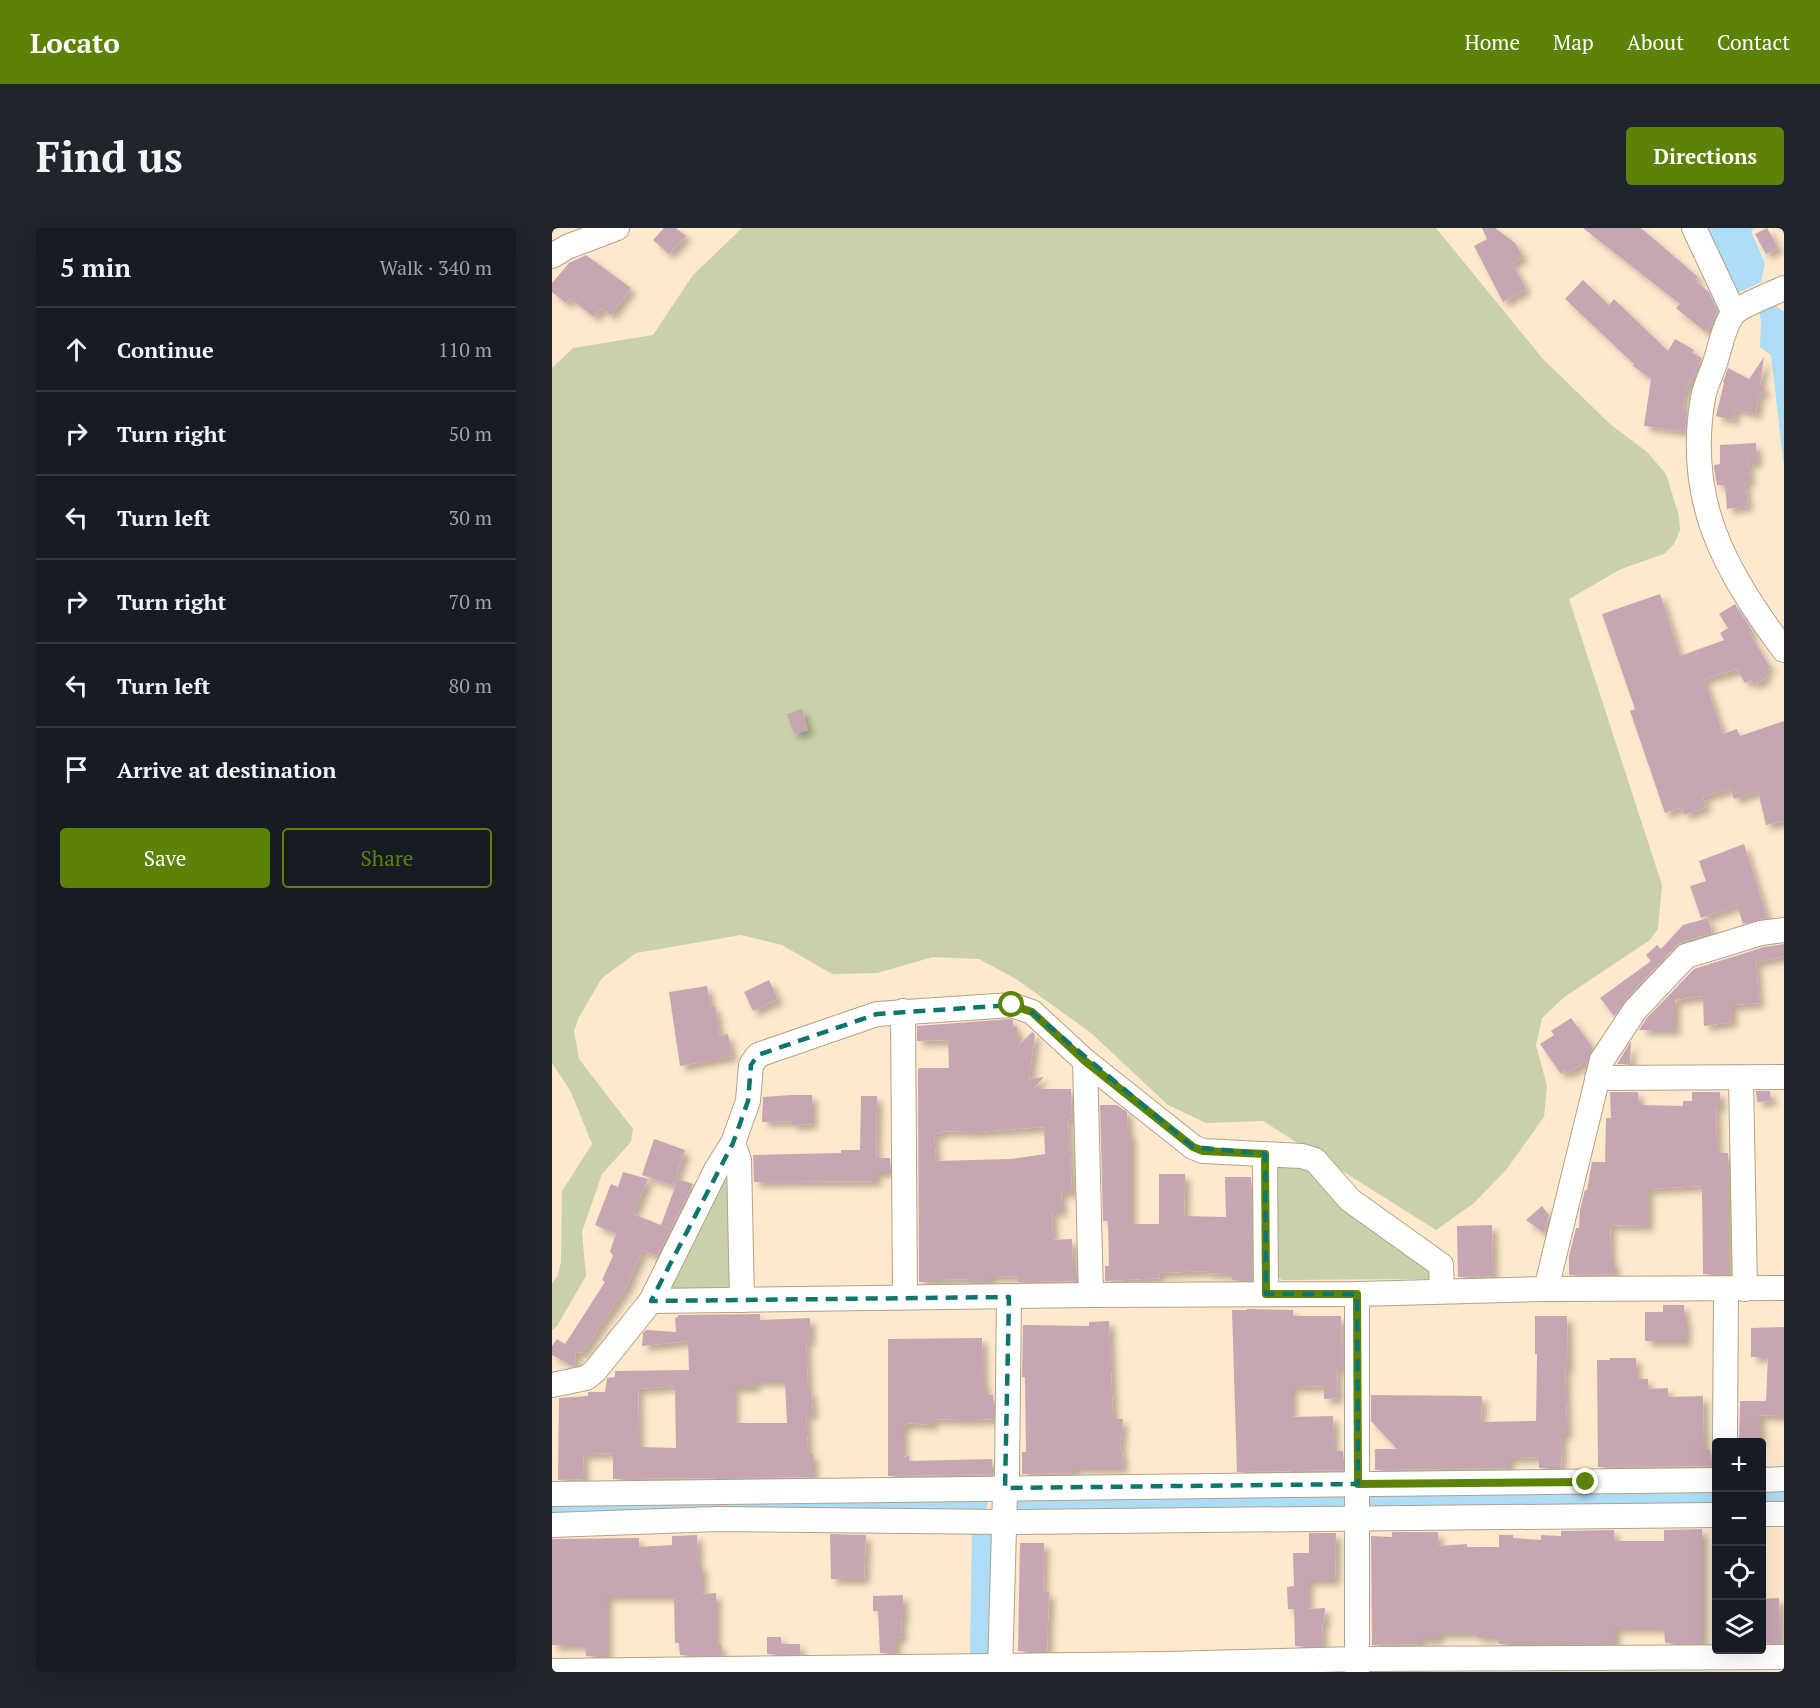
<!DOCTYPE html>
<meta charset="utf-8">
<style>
body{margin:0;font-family:"PT Serif",serif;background:#20242c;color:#f1f3f6}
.controls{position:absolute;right:18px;bottom:18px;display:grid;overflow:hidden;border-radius:6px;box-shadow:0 6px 24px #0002}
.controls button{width:54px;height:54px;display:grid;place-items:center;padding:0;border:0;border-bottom:2px solid #363941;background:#171b24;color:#f1f3f6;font:30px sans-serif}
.stop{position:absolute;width:18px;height:18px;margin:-14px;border:4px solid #5c8307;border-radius:50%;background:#fff}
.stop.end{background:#5c8307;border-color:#fff;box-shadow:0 2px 6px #0008}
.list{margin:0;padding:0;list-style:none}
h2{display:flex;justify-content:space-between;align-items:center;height:78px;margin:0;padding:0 24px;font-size:26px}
h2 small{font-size:20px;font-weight:400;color:#9ea1a6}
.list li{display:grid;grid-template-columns:39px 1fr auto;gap:18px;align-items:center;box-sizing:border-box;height:84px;padding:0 24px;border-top:2px solid #363941}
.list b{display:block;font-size:22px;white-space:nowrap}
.list em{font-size:20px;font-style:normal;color:#9ea1a6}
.actions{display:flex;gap:12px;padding:18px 24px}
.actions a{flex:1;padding:14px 0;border:2px solid #5c8307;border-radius:6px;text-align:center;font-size:21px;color:#5c8307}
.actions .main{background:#5c8307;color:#fff}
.icon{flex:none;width:33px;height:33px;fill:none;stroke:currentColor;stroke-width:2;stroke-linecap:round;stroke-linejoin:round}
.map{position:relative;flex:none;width:1232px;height:1444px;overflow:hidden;border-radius:6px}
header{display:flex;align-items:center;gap:36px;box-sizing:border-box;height:84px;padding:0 30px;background:#5c8307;color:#fff}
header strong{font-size:28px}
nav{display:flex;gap:33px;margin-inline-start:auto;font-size:21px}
.intro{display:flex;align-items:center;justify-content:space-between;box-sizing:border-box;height:144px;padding:0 36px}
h1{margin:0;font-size:42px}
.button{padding:15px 27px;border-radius:6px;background:#5c8307;color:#fff;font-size:21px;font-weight:700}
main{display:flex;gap:36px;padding:0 36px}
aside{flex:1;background:#171b24;border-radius:6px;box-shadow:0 6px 24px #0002}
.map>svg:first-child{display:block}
</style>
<header>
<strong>Locato</strong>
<nav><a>Home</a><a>Map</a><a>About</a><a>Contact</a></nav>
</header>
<div class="intro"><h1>Find us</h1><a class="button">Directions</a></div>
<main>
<aside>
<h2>5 min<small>Walk · 340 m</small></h2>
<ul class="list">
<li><svg class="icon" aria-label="ahead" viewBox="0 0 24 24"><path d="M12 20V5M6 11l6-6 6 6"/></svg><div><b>Continue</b></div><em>110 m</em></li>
<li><svg class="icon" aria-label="right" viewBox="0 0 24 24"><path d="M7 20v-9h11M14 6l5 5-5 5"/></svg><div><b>Turn right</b></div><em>50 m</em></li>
<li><svg class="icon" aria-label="left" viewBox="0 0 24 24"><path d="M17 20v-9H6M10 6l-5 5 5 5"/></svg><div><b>Turn left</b></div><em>30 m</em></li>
<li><svg class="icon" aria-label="right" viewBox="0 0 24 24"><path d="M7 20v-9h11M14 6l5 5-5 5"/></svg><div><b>Turn right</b></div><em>70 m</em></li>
<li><svg class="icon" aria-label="left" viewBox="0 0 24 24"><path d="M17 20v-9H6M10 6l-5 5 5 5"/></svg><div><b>Turn left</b></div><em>80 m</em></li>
<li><svg class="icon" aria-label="arrive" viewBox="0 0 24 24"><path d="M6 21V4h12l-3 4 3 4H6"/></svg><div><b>Arrive at destination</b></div></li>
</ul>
<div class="actions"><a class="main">Save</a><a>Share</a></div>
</aside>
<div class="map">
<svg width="1232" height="1444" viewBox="0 0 1232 1444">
<defs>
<filter id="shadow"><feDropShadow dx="5.5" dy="5.5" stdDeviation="3" flood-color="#0004"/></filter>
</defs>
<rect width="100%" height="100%" fill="#fee9cd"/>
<path fill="#f7ddbc" d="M1161,1440V1444H815L817,1441Z"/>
<g fill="#c8d1a9">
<path d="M190,0H884L991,131L1058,196L1095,224L1114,246L1127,288L1128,302L1122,316L1112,326L1069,341L1017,371L1110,657L1106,701L1098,712L1011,770L990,790L984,817L995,858L992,889L954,942L922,975L884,1002L711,893L654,895L616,877L539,805L464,751L427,731L381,729L325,745L280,746L230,717L189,707L84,725L50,750L27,789L22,803L27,831L81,901L79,914L50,946L30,1004L34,1048L5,1098L0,1102V1055L5,1049L9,1034L10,963L40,916L19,864L0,835V140L21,120L101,107L141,47Z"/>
<path d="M722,938L755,939L879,1041L882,1047L876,1051L730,1052L725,1049Z"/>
<path d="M171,942L182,945L179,1062H121L116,1059Z"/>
</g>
<g fill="#acdcf6">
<path d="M1149,0H1203L1199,3L1213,36L1209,54L1186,65L1175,57Z"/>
<path d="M1223,77L1232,84V239L1219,127L1208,119L1209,92L1207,83Z"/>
</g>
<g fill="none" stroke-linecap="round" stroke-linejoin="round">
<g stroke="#acdcf6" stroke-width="20">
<path d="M1210,1267H1232"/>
<path d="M470,1274L1164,1267"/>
<path d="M0,1278L426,1274"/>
<path d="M428,1427L430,1302"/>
</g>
</g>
<g fill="#c7a6b3" fill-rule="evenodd" filter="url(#shadow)">
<path d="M112,0H124L134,8L117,26L101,12Z"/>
<path d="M930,0H943L963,15L971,29L960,35L974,61L951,74L922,18L935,11Z"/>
<path d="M1031,0H1089L1146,49L1143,53L1157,64L1166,84L1156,102H1151L1124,80L1128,76Z"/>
<path d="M1215,0L1226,20L1214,26L1203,6Z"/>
<path d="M34,27L79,60L59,87L49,80L42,89L18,70L14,75L0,64V55L17,35Z"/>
<path d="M1031,52L1057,77L1062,71L1116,123L1123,111L1142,122L1140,125L1150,130L1132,166L1131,184H1135L1133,203L1092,198L1099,151L1081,138L1082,136L1013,71Z"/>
<path d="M1212,129L1208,157L1213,160L1210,166L1207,165L1204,186L1183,181L1181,192L1164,188L1172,155L1171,154L1176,140L1197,151Z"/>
<path d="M1204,215L1205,234H1196L1198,253L1193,254L1196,278L1175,281L1173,257H1165L1162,240V237L1168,236V217Z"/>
<path d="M1108,366L1128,428L1172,412L1168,405L1176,400L1167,386L1183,376L1201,404L1198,406L1218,440L1212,444L1215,449L1202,457L1199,452L1193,455L1185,441L1152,451L1171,506L1185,501L1188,508L1232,493V593L1214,597L1206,563L1182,571L1178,560L1151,569L1154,579L1132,587L1130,579L1113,585L1078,483L1083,481L1050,386Z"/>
<path d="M250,481L256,502L242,506L235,486Z"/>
<path d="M1192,616L1215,690L1191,696L1185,677L1149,690L1138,658L1154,653L1147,633Z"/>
<path d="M1156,690L1160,705L1130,714L1124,718L1073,772L1062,788L1048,770L1099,733L1094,727L1105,717L1109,721L1131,697Z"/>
<path d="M1232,716V728L1204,734L1207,775L1180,777V794L1152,798L1151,768L1123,772V802H1087L1094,791L1142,741L1212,719Z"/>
<path d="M217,752L226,771L201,783L192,764Z"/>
<path d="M155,758L159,779L163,778L168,808L176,806L180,828L128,838L117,764Z"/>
<path d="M1019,790L1041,820L1035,835H1032L1015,845L1013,842L1009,846L988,816L1002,807L999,803Z"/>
<path d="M458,791L461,792V799H465L466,818L480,804L483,806L477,851L492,849L481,861H519L520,891L516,892L520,964H509L510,983H500L501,1012L520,1011L521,1039H524V1053L466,1054V1048L438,1049V1054H416V1051L383,1052V1054H367L366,842L367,840H397L396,812L365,813V798ZM492,899L493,926L459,931L384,933L382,906L390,905L389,903L424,904Z"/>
<path d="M1079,813L1078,836H1065Z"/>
<path d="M1204,863H1218L1219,873L1205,874Z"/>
<path d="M1058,864H1086L1087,877L1131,878V873H1140V864H1168V878H1164L1165,925H1176V1046H1151L1150,958L1096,961V998L1058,997L1059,1033H1062V1046L1017,1047V1028L1024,1000H1027L1028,982L1033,962H1035L1040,934H1053L1054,890H1059Z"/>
<path d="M239,867H260V896L240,897V893L210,894L211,869Z"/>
<path d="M309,868H325L324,930H338V944H324V953L202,954L201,927L289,925V922H308Z"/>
<path d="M548,877H565L575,884L576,905H579V996H607V946H633L632,988L674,989L673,949H699V1052H680V1046L655,1045V1043L607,1045L608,1050L553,1053V1038H557L556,993H551Z"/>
<path d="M102,911L133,922L121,957L90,947Z"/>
<path d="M71,944L96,951L81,986L119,1001L105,1028L90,1022L75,1058L31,1124L23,1125L24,1138H21L0,1127V1118L5,1111L13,1116L53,1054L50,1052L61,1028L58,1023L64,1006L43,997L59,956L66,959Z"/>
<path d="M126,951L141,956L119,1001L109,997Z"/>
<path d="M990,978L997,987L992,1005L974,992Z"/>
<path d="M940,997L941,1048L906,1049L905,998Z"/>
<path d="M1111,1077H1132V1091H1134V1113H1093V1084H1111Z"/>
<path d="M695,1081L741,1082V1088H789L790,1141H785L786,1170L772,1171V1158L740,1159V1189L781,1188L782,1223H791V1242L685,1244L680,1082H695Z"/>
<path d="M208,1086V1092L258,1090V1112H254L256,1163H259L261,1186H254L256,1226H261V1249L61,1251V1225L31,1226L32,1251L6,1252L7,1170L36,1168V1164H53L55,1150L63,1149V1143L137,1142L136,1113L90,1118L91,1105L94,1102L124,1104L123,1090L126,1089V1087ZM203,1153H233L235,1195H182V1159H203ZM123,1158L124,1220L87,1219L86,1161Z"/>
<path d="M983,1088H1015L1016,1140H1013L1015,1206H1010L1009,1240H987V1229L957,1230V1240L823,1242V1221H845L819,1193V1167L930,1168L929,1194L984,1193L985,1126H983Z"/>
<path d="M557,1093L561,1191H571L568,1223H570L571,1240H521V1245L470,1246V1224H474L473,1149H470L471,1097L537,1098V1094Z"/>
<path d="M1232,1099V1188L1208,1187V1215H1187L1188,1173H1214L1216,1129H1199V1100Z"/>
<path d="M430,1110L431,1155H433V1167H441V1191L418,1192L380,1191V1197L355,1195V1198L351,1197V1229L357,1228V1233L440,1231V1246L336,1248V1111Z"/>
<path d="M1058,1130H1084V1151H1096V1161L1116,1160V1169L1151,1168L1152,1221H1158V1238L1046,1239L1045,1132H1058Z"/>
<path d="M1150,1301V1415H1113L1112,1400H1063V1416H947V1409H924L923,1405H886V1411H867V1416L820,1417L819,1308L840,1309V1304H886V1318L915,1316V1319H947V1307H961V1310L989,1312V1307L1009,1308V1303L1062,1302V1313H1112V1302Z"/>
<path d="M757,1305H784L783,1352H756V1381L773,1380L772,1396H770L771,1418H743L742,1381H736L735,1359L742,1358L741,1325H757Z"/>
<path d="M278,1306L314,1307L312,1351H279Z"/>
<path d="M145,1307L146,1338H150V1366L164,1365V1417H169V1427H128L127,1415H123L122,1368H55V1428H34L33,1417H0V1311L87,1310V1319L120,1317V1308Z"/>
<path d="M468,1315H492L491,1364H497L495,1423H466Z"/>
<path d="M351,1367V1392H349L350,1409L344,1410V1425H328L326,1383H321V1368Z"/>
<path d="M1227,1370L1228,1415H1209V1371Z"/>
<path d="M215,1409H229V1416H248V1426H215Z"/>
</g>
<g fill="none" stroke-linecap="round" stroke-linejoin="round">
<g stroke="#b5a188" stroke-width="26">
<g id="minor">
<path d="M1142,0L1182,85"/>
<path d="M0,28L15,19L65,0"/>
<path d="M1232,60C1222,65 1189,78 1183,84C1173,93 1167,123 1163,135C1159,147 1153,158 1151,170C1133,273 1173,343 1232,422"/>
<path d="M351,783L353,1069"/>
<path d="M533,833L539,1067"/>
<path d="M1045,850L1232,849"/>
<path d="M1189,850L1193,1061"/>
<path d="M181,915L187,932L190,1072"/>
<path d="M713,926L714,1066"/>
<path d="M994,1061L1050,832L1083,782L1134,728L1209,705L1232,702"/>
<path d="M99,1073L539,1067L805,1066L994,1061L1232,1060"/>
<path d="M0,1157L34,1150L43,1143L99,1073L164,942L181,915L196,873L199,837L206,827L325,786L460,777L480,784L533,833L641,919L651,923L750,928L763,932L798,972L889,1037L890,1063"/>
<path d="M1173,1214L1174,1061"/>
<path d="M1210,1252L1232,1251"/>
<path d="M0,1266L1164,1252"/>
<path d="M1210,1286H1232"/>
<path d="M0,1297L166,1291L452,1294L1164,1287"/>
<path d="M0,1443L614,1436L805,1431L1232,1429"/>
<path d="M448,1444L453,1265L455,1246L457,1069"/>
<path d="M805,1444V1066"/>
</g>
</g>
<use href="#minor" stroke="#fff" stroke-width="24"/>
</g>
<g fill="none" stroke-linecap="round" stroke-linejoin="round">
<path stroke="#5c8307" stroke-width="8" d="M460,777L480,784L533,833L641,919L651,923L713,926L714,1066H805L806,1256L1034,1254"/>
</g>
<path fill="none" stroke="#0f766e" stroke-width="4.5" stroke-dasharray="12 8" stroke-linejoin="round" d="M460,777L480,784L641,919L713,926L714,1066H805L806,1256L453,1260L457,1069L99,1073L181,915L196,873L199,837L206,827L325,786Z"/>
</svg>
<div class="controls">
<button>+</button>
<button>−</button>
<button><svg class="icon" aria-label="locate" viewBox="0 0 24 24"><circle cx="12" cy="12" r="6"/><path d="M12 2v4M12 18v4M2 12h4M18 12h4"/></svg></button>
<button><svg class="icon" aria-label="layers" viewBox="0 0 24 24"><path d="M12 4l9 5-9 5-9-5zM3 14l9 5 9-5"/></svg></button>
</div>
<div class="stop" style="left:460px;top:777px"></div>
<div class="stop end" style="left:1034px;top:1254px"></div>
</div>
</main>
